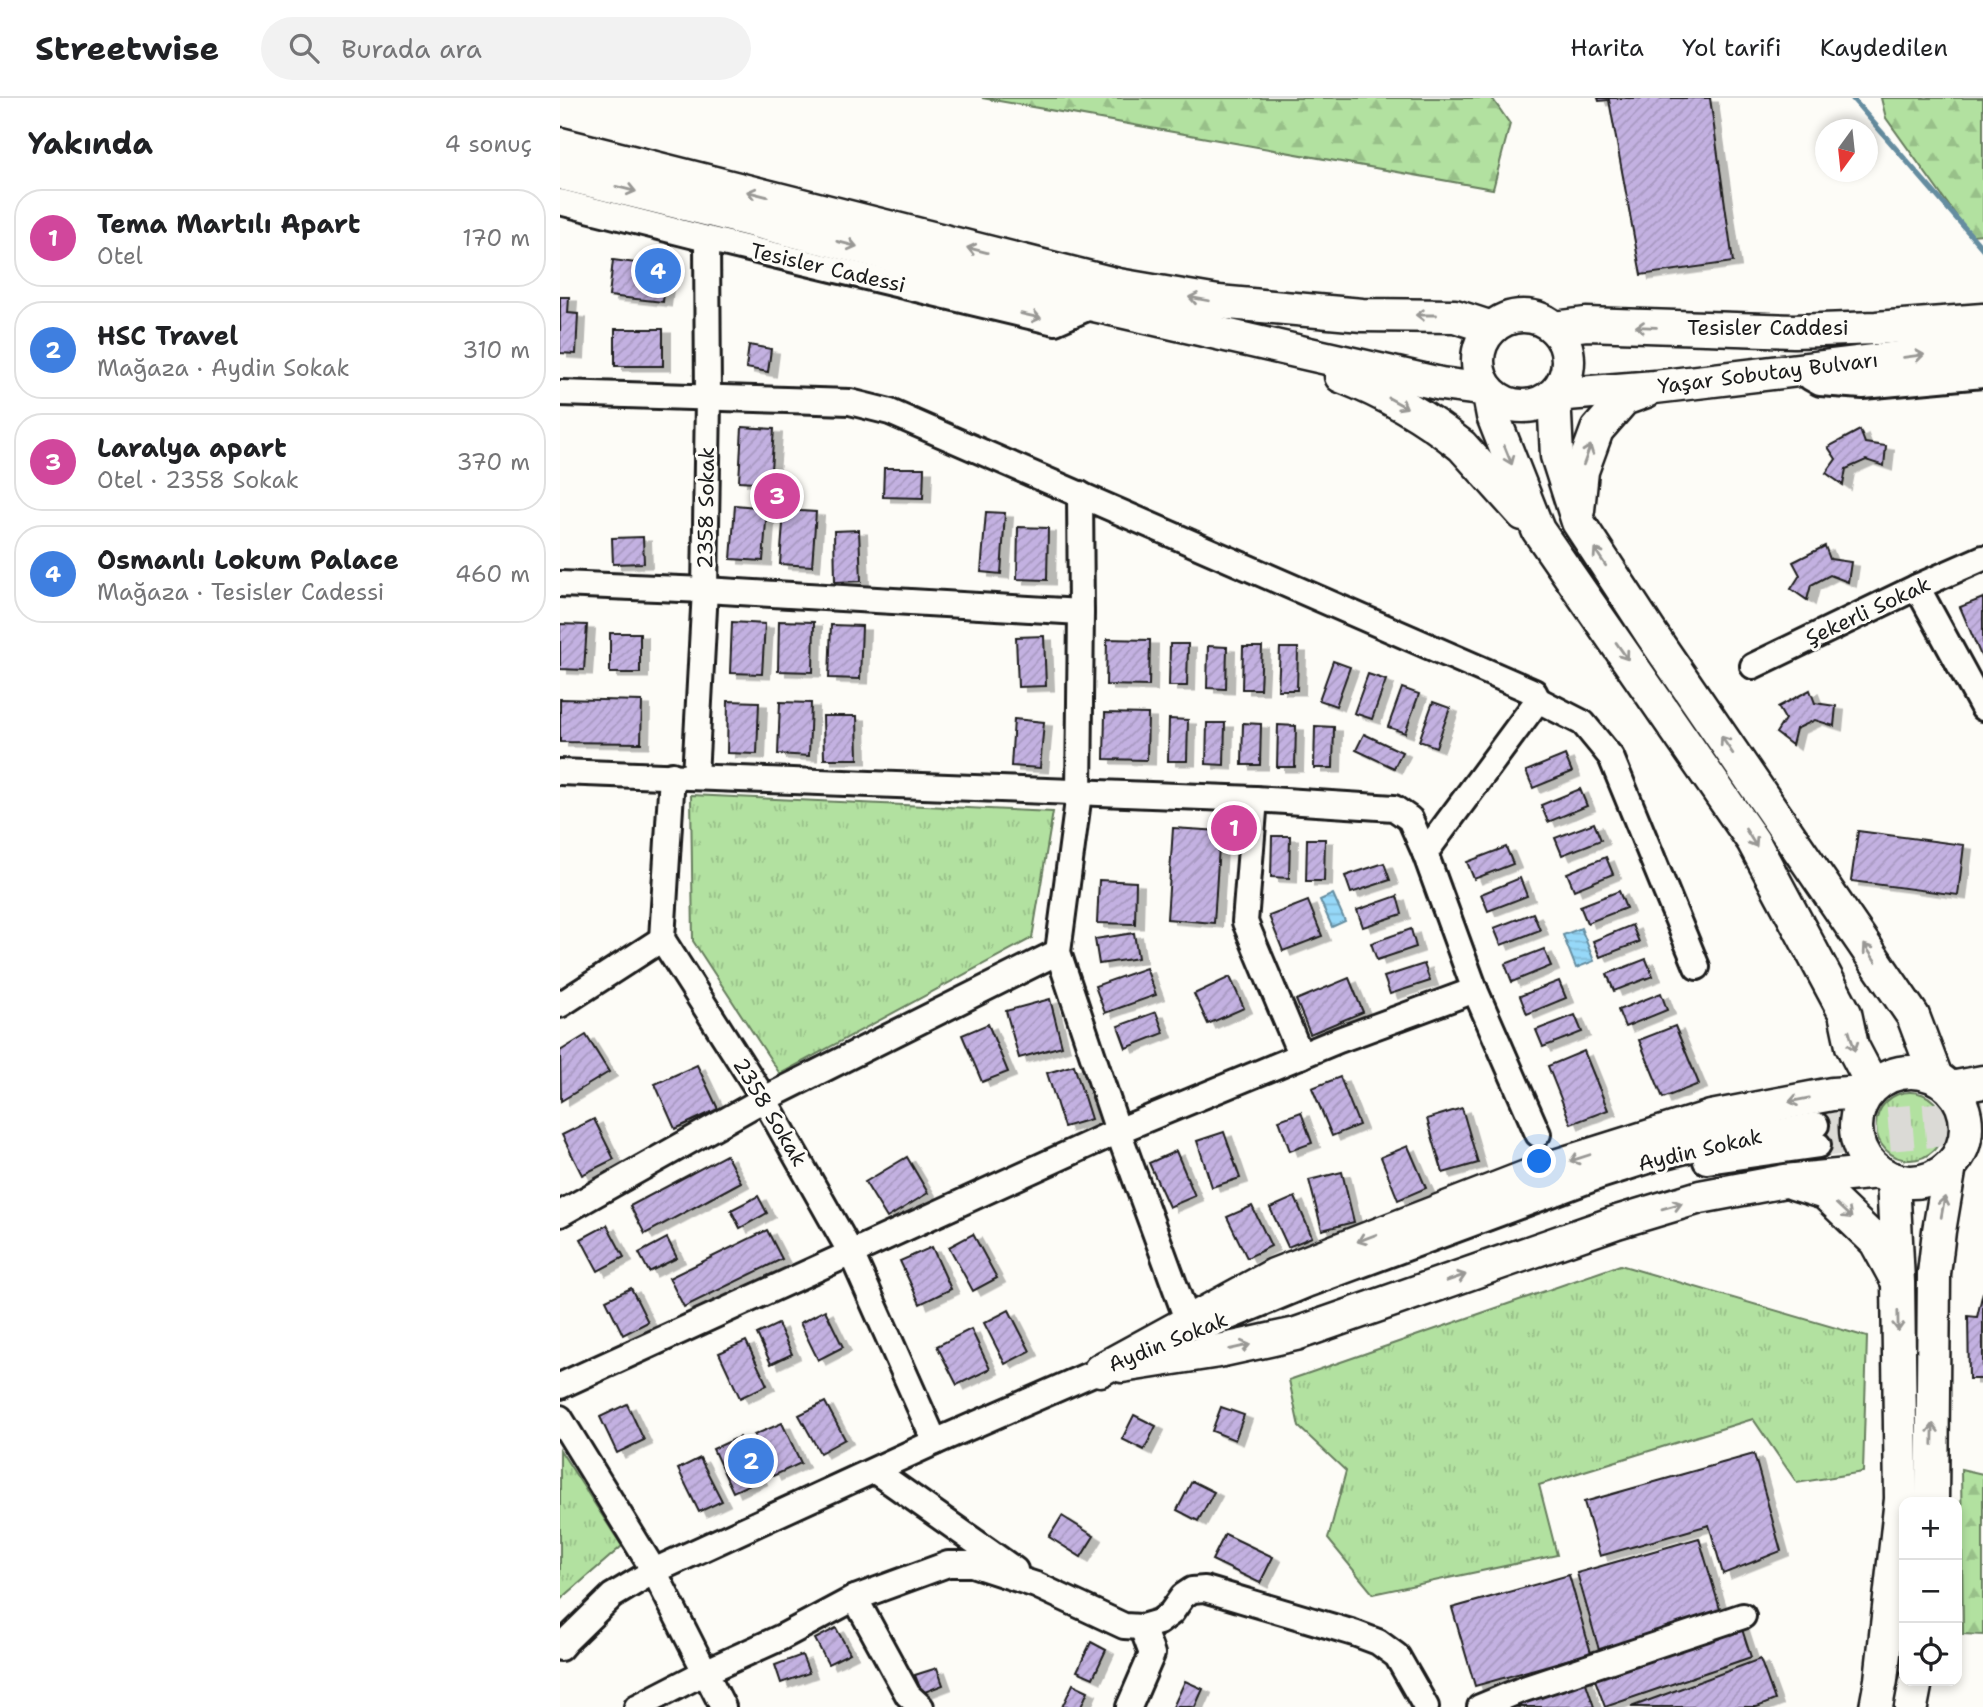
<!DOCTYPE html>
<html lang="tr">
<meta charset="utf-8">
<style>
body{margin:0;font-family:"Shantell Sans",sans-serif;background:#f2f2f2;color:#202124}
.controls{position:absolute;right:21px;bottom:21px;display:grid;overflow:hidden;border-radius:14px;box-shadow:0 4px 10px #0003}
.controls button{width:63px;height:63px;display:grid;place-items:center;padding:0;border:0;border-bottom:2px solid #e0e0e0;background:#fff;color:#202124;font:35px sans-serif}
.compass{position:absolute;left:1255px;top:21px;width:63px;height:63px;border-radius:50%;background:#fff;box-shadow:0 4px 10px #0003;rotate:195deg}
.you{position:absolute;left:980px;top:1064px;width:24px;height:24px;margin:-18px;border:5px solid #fff;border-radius:50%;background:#1a73e8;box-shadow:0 0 0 10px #1a73e833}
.badge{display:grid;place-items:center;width:46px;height:46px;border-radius:50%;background:#d93025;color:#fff;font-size:23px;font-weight:700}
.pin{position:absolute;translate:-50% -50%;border:4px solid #fff;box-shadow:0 2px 7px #0006}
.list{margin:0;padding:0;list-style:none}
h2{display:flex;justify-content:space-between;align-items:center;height:91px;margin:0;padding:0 28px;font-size:30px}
h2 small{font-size:23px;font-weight:400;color:#757577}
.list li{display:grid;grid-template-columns:46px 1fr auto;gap:21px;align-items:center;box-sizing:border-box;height:98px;margin:0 14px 14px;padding:0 14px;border:2px solid #e0e0e0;border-radius:28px}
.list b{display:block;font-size:26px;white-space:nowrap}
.list p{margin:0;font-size:23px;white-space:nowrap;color:#757577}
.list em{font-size:23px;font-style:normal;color:#757577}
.icon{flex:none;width:38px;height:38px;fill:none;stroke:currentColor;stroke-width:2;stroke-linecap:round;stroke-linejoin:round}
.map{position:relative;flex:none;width:1423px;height:1609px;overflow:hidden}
header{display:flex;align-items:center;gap:42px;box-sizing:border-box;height:98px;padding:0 35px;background:#fff;border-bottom:2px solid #e0e0e0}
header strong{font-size:33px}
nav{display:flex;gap:38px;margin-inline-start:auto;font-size:24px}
.search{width:490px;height:63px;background:#f2f2f2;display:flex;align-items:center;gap:18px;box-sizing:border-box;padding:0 24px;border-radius:38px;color:#757577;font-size:26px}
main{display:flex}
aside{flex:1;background:#fff}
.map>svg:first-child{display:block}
</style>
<header>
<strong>Streetwise</strong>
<div class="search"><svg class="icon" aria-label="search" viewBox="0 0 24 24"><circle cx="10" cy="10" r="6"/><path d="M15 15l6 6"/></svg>Burada ara</div>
<nav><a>Harita</a><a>Yol tarifi</a><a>Kaydedilen</a></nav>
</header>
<main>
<aside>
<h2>Yakında<small>4 sonuç</small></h2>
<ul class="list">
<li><span class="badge" style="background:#d1479c">1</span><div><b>Tema Martılı Apart</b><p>Otel</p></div><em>170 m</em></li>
<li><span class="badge" style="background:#3f7fe0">2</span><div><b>HSC Travel</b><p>Mağaza · Aydin Sokak</p></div><em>310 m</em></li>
<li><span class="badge" style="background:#d1479c">3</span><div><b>Laralya apart</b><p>Otel · 2358 Sokak</p></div><em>370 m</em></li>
<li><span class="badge" style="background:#3f7fe0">4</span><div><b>Osmanlı Lokum Palace</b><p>Mağaza · Tesisler Cadessi</p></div><em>460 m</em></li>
</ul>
</aside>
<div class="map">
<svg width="1423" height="1609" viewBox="0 0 1423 1609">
<defs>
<pattern id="grass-tufts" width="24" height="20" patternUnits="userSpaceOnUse" patternTransform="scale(1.75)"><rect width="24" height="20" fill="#b2e1a0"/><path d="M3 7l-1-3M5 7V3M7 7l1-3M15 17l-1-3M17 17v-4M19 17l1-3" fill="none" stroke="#98c089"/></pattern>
<pattern id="forest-firs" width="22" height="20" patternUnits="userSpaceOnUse" patternTransform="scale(1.75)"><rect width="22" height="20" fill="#b2e1a0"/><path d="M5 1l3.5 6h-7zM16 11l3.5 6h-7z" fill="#98c089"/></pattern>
<pattern id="water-rules" width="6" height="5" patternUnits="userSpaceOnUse" patternTransform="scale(1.75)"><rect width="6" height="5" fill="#96d8f8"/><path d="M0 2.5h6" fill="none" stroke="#81b9d4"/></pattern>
<pattern id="building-hatch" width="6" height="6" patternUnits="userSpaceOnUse" patternTransform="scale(1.75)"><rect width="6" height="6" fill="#c3b1e1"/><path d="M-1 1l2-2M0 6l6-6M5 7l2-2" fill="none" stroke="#a798c0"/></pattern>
<filter id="shadow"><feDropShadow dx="8" dy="4.5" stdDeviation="0" flood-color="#0004"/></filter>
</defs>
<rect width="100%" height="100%" fill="#fdfcf7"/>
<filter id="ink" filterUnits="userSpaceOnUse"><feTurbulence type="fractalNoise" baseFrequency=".0143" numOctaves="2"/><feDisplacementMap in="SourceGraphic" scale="14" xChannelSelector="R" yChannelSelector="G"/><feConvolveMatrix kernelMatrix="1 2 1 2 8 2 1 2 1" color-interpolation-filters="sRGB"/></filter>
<g filter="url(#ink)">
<g fill="url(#grass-tufts)" stroke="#677e5e" stroke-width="2">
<path d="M131,697L493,714L472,840L220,976L133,843Z"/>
<circle cx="1350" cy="1028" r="34"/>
<path d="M1060,1167L1307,1239L1303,1374L1237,1385L1193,1321L979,1387L997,1457L813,1496L768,1441L786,1373L739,1329L729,1282Z"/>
<path d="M0,1352L62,1448L0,1502Z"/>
</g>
<g fill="url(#forest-firs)" stroke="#677e5e" stroke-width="2">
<path d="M422,0H932L950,26L933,91Z"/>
<path d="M1321,0H1423V136L1410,137L1326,20Z"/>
<path d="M1401,1371L1423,1376V1537L1403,1536Z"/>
</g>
<g fill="url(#water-rules)" stroke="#658da0" stroke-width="2">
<path d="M773,796L785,823L772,829L760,802Z"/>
<path d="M1021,830L1034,863L1016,870L1003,837Z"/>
</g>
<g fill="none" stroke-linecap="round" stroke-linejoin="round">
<path stroke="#658da0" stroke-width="5" d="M1292,0L1423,151"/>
</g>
<g fill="url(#building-hatch)" stroke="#1c1c1c" stroke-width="2" filter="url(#shadow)">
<path d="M1038,0H1150L1173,164L1081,177L1049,2L1039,3Z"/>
<path d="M53,162L107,169L103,204L49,198Z"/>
<path d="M0,199H9L8,215L18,216L16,256L0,255Z"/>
<rect x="55" y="231" width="48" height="37"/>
<path d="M189,247L211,251L208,274L186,270Z"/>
<path d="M182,329L214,331L210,385L179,383Z"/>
<path d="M1300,332L1305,345L1326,348L1324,368L1306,362L1286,371L1283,387L1266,375L1276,361L1268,349Z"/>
<path d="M324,370H364L363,400L323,399Z"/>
<path d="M175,407L207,410L203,463L171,461Z"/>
<path d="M224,412L256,414L252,468L220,466Z"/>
<path d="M426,414L445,415L441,476L421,474Z"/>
<path d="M458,429L488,430L487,482L457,481Z"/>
<path d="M299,432L301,483L275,484L274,433Z"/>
<path d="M83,439L84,465L53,466L52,440Z"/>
<path d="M1265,448L1270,461L1291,464L1288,484L1270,477L1251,487L1247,502L1231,491L1240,477L1233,464Z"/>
<path d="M1423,500V557L1421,558L1400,509Z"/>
<path d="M219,523L254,524L253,574L218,573Z"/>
<path d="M172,524L205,526L202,576L170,575Z"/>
<path d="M0,526L27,527L24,572L0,571Z"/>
<path d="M271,527L302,528L300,581L269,580Z"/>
<rect x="50" y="535" width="30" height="40"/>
<path d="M484,538L486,588L458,589L456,539Z"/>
<path d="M547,541L590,542L589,588L546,587Z"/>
<path d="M610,546H628L627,588H609Z"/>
<path d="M648,548L667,549L666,591L647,590Z"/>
<path d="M683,549H702L700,591H682Z"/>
<path d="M720,550H738L737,592H718Z"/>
<path d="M773,563L790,569L776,608L759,602Z"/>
<path d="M808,576L826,582L812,621L794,615Z"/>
<path d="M842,590L859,596L845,635L828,629Z"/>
<path d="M1250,592L1255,605L1276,608L1274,628L1255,622L1236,631L1232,647L1216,635L1225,621L1218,609Z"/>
<path d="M0,601L82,603L81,645L0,644Z"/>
<path d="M168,603L199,604L197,656L167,655Z"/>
<path d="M220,604L251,605L249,658L218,656Z"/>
<path d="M873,604L890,610L876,649L859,643Z"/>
<path d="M545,615L588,616L587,662L544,661Z"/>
<path d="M263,618H297L298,661H264Z"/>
<path d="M454,621L484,624L480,670L451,668Z"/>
<path d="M609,621L628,622L627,663H608Z"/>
<path d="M647,625H665L664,667L646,666Z"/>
<path d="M683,625L701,626L700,667H682Z"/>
<path d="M718,627L736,628L735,669H717Z"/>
<path d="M755,628L774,629L773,670H754Z"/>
<path d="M804,636L842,654L834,670L796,652Z"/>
<path d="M1005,657L1012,674L973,690L966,673Z"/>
<path d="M1020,691L1027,708L988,724L981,707Z"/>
<path d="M1034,725L1041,742L1002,757L995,740Z"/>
<path d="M613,730L660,733L654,825L607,821Z"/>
<path d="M1298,733L1404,747L1398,797L1291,783Z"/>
<path d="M712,738H730L729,780L711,779Z"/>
<path d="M747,741H765L764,783H746Z"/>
<path d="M946,749L953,766L914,781L907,764Z"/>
<path d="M1046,759L1053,776L1014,792L1007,775Z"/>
<path d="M824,765L830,782L791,795L785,778Z"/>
<path d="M960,780L967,798L928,813L921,796Z"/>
<path d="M539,782L576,784L575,826L537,825Z"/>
<path d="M1059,793L1066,810L1027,825L1020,808Z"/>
<path d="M837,798L842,816L803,829L797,812Z"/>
<path d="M748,803L762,838L723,853L709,818Z"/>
<path d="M973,815L980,832L941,847L934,830Z"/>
<path d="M1072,827L1079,844L1040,859L1033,843Z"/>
<path d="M851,831L856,849L817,862L811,845Z"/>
<path d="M574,835L578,860L539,866L535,841Z"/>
<path d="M984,851L991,868L952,884L945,866Z"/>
<path d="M1086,861L1093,878L1054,893L1047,876Z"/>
<path d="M864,866L870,883L830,896L824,879Z"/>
<path d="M586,870L596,897L545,915L535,888Z"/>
<path d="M670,879L684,910L648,926L634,896Z"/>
<path d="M789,880L803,914L750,936L736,902Z"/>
<path d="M999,883L1006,900L967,916L960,898Z"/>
<path d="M1101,895L1107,912L1065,929L1058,912Z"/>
<path d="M490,901L502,948L459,960L446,913Z"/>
<path d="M596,914L604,935L566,950L558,928Z"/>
<path d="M1015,917L1022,934L983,949L976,932Z"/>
<path d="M428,926L448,974L422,984L402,937Z"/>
<path d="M1115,928L1139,986L1103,1000L1079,942Z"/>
<path d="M26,937L49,974L1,1003L0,953Z"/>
<path d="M1024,953L1048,1012L1011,1026L988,968Z"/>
<path d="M137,967L158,1011L115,1031L95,986Z"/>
<path d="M514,967L531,1021L504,1029L487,975Z"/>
<path d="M780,979L799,1027L772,1038L752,990Z"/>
<path d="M902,1010L918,1065L883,1075L867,1021Z"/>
<path d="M741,1014L752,1045L730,1053L719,1022Z"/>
<path d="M34,1021L54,1061L22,1077L2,1037Z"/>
<path d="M664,1034L680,1080L652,1089L637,1043Z"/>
<path d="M848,1048L866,1090L838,1102L821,1059Z"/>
<path d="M616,1053L635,1098L609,1109L589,1065Z"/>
<path d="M166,1057L181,1084L85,1136L70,1108Z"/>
<path d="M347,1059L368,1095L327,1120L305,1084Z"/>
<path d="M782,1074L794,1124L762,1132L749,1082Z"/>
<path d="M198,1098L207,1115L180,1130L171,1112Z"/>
<path d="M735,1099L752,1139L728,1149L710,1110Z"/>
<path d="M692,1108L711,1148L687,1160L667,1119Z"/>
<path d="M47,1127L64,1159L38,1173L21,1141Z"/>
<path d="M207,1132L222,1161L124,1209L109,1180Z"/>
<path d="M413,1136L437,1180L413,1193L389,1149Z"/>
<path d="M107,1140L117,1160L89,1174L79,1155Z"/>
<path d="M372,1149L391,1191L360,1206L340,1163Z"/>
<path d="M71,1190L88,1224L63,1237L46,1202Z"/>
<path d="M1423,1194V1281H1409L1408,1218L1417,1219Z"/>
<path d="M265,1212L283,1249L258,1262L240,1225Z"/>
<path d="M449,1212L470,1253L445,1266L424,1225Z"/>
<path d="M218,1226L232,1256L211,1266L197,1236Z"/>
<path d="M411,1231L430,1271L397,1287L377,1248Z"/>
<path d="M186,1243L207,1287L180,1300L159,1255Z"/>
<path d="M265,1304L285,1341L260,1355L239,1317Z"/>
<path d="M67,1306L84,1342L57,1355L40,1319Z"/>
<path d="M661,1309L684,1317L675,1342L652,1333Z"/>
<path d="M574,1317L596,1328L584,1352L562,1341Z"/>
<path d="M222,1325L241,1365L213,1378L194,1337Z"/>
<path d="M179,1339L199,1382L173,1394L153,1351Z"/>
<path d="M1194,1356L1221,1453L1163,1476L1149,1427L1040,1458L1024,1404Z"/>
<path d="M140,1360L162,1403L139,1414L118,1371Z"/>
<path d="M632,1383L654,1394L638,1423L617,1412Z"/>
<path d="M502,1418L534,1438L521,1459L489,1439Z"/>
<path d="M665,1436L713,1459L700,1485L652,1462Z"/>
<path d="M1139,1440L1162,1518L1039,1552L1017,1475Z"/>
<path d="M1009,1477L1031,1555L915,1588L892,1510Z"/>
<path d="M1180,1525L1191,1559L1045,1609L1033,1576Z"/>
<path d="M276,1530L290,1555L268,1566L255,1541Z"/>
<path d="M531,1544L546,1552L533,1580L517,1573Z"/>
<path d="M242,1557L249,1575L221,1585L215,1567Z"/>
<path d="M1200,1561L1215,1602L1197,1609H1071Z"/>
<path d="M377,1570L383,1587L362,1595L355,1577Z"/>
<path d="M1024,1579L1034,1609H944Z"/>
<path d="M625,1583L643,1591L635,1609H613Z"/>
<path d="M513,1586L528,1593L521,1609H502Z"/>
</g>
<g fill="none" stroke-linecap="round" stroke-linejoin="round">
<g stroke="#dbdad6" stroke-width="24" stroke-dasharray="24 12" stroke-linecap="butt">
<path d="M1256,1027L1423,1013"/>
<path d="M1258,1047L1423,1033"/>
</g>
<g stroke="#1c1c1c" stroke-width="30">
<g id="minor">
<path d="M0,104L147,141L495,224L534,207"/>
<path d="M1245,270L1251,280L1260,285L1303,288L1423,277"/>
<path d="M0,295L290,304L330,314L974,594L978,602L865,755"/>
<path d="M520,396L521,514L519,695L498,854L558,1033L628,1224"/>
<path d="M0,486L145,492L521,514"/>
<path d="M1357,489L1423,610"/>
<path d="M1193,568L1357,489L1423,460"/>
<path d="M978,602L1023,625L1051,659L1137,869"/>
<path d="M0,674L695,701L834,710L850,721L865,755L915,892L978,1036"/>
<path d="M112,677L102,841L204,1001L291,1155L375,1344"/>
<path d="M135,678L145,492L148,301L147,141"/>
<path d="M695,701L685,824L741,958"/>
<path d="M0,907L102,841"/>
<path d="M1146,1063L1258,1047"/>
<path d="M0,1116L204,1001L498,854"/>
<path d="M643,1230L749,1186L1040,1078L1096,1060L1147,1047L1256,1027"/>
<path d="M0,1288L558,1033L779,942L915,892"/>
<path d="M0,1320L94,1473L163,1609"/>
<path d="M315,1373L455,1472"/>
<path d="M295,1500L348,1597L361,1609"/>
<path d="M0,1550L6,1543L52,1498L94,1473L375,1344L554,1266"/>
<path d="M77,1609L145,1574L222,1539L295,1500L388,1466H412L476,1487L564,1528L582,1529L599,1524L611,1515L623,1498L632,1492L645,1491L794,1535L818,1544L837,1558L866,1609"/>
<path d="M569,1609L592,1556L582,1529"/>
<path d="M920,1609L961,1592L1183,1518"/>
</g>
</g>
<g stroke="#1c1c1c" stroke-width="37">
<g id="major">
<path d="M0,46L558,187L658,204L802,217L895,218L932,230"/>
<path d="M0,75L534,207L881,286L928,292"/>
<circle cx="963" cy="263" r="45"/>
<path d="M994,230L1026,226L1234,233L1316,230L1423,222"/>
<path d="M781,278C825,295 866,319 902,348L963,416"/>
<path d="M928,292L933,318L978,432L1193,743L1285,915L1292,948L1313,988"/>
<path d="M994,297L997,358L1018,424L1092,537L1353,918L1376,979"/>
<path d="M994,297L1095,289L1423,250"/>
<path d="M1018,412L1022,373L1037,332L1064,301L1086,293"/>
<circle cx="1351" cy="1029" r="55"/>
<path d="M1391,990L1423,984"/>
<path d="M1233,1085L1265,1095L1316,1144L1335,1179"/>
<path d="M562,1268L659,1253L736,1236L1057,1124L1140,1099L1225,1083L1319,1074"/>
<path d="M540,1272L714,1177L992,1069L1151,1019L1272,996L1307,994"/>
<path d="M1372,1404L1374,1176L1379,1133L1390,1068"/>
<path d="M1316,1609L1321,1582L1341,1401L1338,1184L1333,1081"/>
<path d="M1351,1609L1356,1583"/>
</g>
</g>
<use href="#minor" stroke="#fdfcf7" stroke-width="24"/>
<use href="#major" stroke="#fdfcf7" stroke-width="32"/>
</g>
<defs><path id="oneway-shaft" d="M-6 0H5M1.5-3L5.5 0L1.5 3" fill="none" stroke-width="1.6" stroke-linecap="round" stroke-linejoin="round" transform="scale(1.75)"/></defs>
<g stroke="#989794">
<use href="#oneway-shaft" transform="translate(66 91) rotate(14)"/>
<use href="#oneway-shaft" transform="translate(197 96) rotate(-166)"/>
<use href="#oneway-shaft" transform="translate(287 146) rotate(14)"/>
<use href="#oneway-shaft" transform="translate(417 152) rotate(-166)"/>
<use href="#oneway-shaft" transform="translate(639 201) rotate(-170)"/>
<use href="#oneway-shaft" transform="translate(866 217) rotate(-180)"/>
<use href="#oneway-shaft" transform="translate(471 218) rotate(13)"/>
<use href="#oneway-shaft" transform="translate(1086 229) rotate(-178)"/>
<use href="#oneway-shaft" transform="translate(1354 258) rotate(-7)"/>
<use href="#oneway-shaft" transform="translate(838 305) rotate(29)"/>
<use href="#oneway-shaft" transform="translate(948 357) rotate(68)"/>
<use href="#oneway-shaft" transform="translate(1027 357) rotate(-70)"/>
<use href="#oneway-shaft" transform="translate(1040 459) rotate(-123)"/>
<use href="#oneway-shaft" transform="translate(1062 553) rotate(55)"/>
<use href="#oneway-shaft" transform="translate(1167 647) rotate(-124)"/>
<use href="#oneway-shaft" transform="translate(1191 740) rotate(58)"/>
<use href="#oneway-shaft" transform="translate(1310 855) rotate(-124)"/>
<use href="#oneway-shaft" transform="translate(1292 943) rotate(73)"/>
<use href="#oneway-shaft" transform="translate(1239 1002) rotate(169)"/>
<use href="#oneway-shaft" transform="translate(1020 1060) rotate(162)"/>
<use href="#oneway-shaft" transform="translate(1112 1108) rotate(-16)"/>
<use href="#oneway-shaft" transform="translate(1383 1109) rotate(-80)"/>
<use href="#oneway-shaft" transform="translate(1284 1113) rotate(43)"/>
<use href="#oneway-shaft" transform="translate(807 1140) rotate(159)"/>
<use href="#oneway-shaft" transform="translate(896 1180) rotate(-19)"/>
<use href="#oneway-shaft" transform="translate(1338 1223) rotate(89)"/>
<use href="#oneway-shaft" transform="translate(680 1249) rotate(-13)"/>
<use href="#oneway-shaft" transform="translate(1373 1336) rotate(-89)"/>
</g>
</g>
<g text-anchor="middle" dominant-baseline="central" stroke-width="6" stroke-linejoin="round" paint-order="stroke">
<g font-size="21" fill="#1c1c1c" stroke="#fdfcf7">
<text transform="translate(268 170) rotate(13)">Tesisler Cadessi</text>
<text x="1208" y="230">Tesisler Caddesi</text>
<text transform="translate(1208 275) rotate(-7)">Yaşar Sobutay Bulvarı</text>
<text transform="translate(146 410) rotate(-89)">2358 Sokak</text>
<text transform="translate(1308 513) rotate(-25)">Şekerli Sokak</text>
<text transform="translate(210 1014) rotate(59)">2358 Sokak</text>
<text transform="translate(1140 1052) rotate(-13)">Aydin Sokak</text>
<text transform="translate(608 1244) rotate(-22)">Aydin Sokak</text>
</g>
</g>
</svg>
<div class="controls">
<button>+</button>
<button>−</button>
<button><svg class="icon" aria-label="locate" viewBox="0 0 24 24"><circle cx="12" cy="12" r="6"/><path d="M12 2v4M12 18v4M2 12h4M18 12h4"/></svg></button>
</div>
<svg class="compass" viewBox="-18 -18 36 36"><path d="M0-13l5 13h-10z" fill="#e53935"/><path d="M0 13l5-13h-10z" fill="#757577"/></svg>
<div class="you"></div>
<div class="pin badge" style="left:674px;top:730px;background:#d1479c">1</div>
<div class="pin badge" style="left:191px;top:1363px;background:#3f7fe0">2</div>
<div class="pin badge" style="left:217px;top:398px;background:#d1479c">3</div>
<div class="pin badge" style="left:98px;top:173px;background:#3f7fe0">4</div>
</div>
</main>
